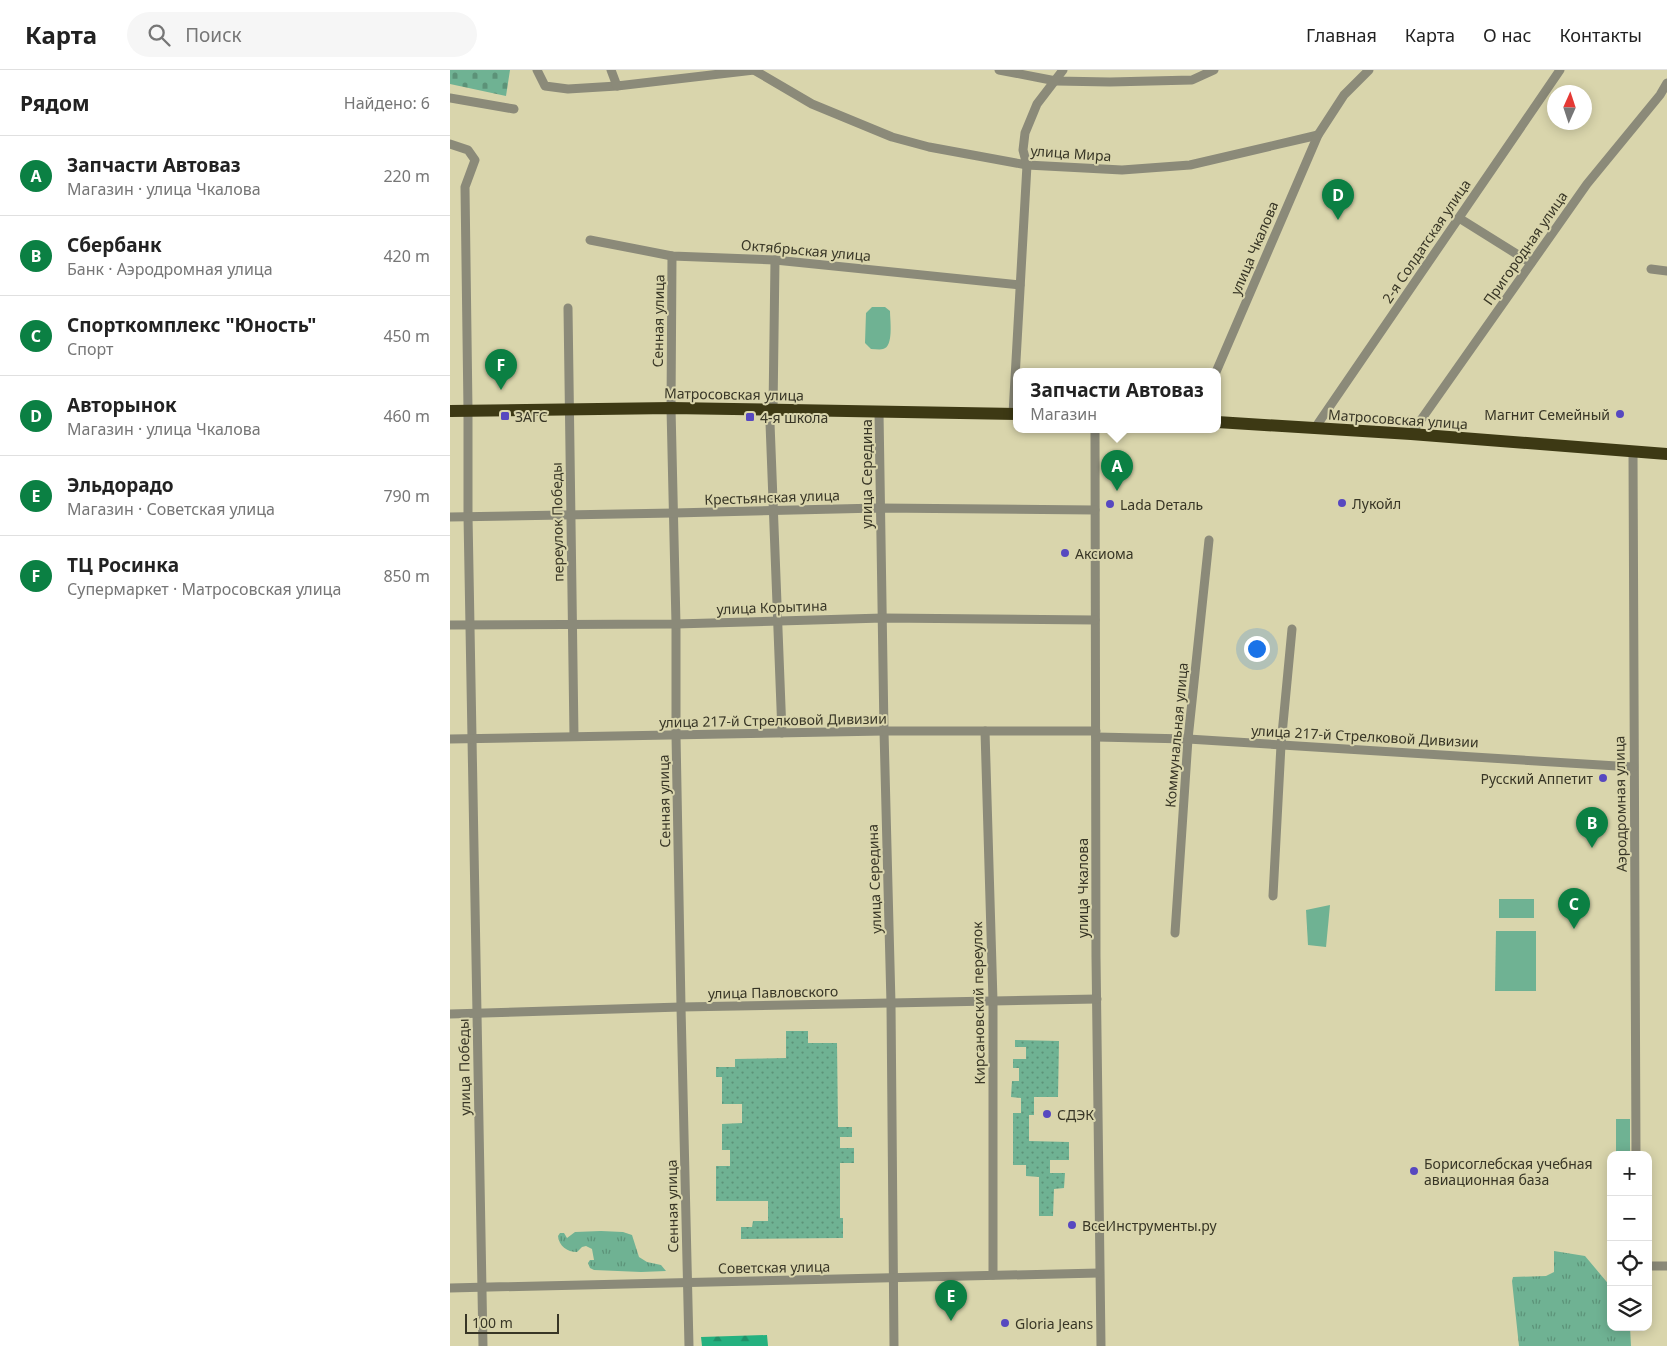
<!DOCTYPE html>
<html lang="ru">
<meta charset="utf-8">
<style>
body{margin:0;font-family:"Noto Sans",sans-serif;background:#f6f6f6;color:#222}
.controls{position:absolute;right:15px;bottom:15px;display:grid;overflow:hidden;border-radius:10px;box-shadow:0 2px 12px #0003}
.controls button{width:45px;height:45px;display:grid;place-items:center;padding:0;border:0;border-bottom:1px solid #e0e0e0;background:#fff;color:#222;font:25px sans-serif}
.compass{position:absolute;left:1097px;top:15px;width:45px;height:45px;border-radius:50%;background:#fff;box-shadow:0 2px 12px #0003;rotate:3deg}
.scale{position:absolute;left:15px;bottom:12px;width:94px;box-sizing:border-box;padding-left:5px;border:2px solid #383626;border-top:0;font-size:14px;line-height:18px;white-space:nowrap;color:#383626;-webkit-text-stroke:4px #d9d5ac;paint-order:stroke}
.you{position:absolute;left:806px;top:578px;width:18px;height:18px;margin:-12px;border:4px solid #fff;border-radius:50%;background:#1a73e8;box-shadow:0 0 0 8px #1a73e833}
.badge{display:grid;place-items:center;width:32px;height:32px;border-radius:50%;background:#0b8043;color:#fff;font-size:16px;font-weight:700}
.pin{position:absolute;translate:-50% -41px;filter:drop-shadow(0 1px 2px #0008)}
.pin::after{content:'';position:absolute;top:26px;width:18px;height:15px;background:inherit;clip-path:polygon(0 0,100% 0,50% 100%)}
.popup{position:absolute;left:563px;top:298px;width:208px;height:65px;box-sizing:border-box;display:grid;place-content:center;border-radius:10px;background:#fff;filter:drop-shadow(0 1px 4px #0005);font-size:16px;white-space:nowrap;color:#767676}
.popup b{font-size:19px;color:#222}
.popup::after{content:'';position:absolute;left:50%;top:100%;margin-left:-10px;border:10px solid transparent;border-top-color:#fff}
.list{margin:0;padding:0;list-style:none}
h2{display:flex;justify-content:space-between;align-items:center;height:65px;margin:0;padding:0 20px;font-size:21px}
h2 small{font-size:16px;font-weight:400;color:#767676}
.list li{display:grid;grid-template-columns:32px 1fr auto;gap:15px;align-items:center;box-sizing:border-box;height:80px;padding:0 20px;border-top:1px solid #e0e0e0}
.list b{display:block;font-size:19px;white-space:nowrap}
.list p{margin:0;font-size:16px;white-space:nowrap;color:#767676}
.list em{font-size:16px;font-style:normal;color:#767676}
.icon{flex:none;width:28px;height:28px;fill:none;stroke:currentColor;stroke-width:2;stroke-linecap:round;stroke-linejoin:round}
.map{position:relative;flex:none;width:1217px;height:1276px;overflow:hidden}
header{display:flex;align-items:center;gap:30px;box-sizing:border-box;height:70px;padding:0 25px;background:#fff;border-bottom:1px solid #e0e0e0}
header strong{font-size:24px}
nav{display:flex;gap:28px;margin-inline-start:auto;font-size:18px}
.search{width:350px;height:45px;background:#f6f6f6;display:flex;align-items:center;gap:12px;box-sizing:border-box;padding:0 18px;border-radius:28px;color:#767676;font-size:19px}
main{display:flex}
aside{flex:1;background:#fff}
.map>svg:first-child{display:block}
</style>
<header>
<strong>Карта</strong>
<div class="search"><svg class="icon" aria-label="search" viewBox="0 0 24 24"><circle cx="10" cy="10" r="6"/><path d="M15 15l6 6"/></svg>Поиск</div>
<nav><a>Главная</a><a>Карта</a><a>О нас</a><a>Контакты</a></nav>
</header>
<main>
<aside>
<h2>Рядом<small>Найдено: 6</small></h2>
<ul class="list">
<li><span class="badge">A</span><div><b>Запчасти Автоваз</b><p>Магазин · улица Чкалова</p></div><em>220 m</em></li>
<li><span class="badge">B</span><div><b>Сбербанк</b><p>Банк · Аэродромная улица</p></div><em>420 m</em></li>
<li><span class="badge">C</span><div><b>Спорткомплекс &quot;Юность&quot;</b><p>Спорт</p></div><em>450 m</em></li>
<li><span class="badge">D</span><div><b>Авторынок</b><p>Магазин · улица Чкалова</p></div><em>460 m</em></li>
<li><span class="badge">E</span><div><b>Эльдорадо</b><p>Магазин · Советская улица</p></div><em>790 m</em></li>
<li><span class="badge">F</span><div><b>ТЦ Росинка</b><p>Супермаркет · Матросовская улица</p></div><em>850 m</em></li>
</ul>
</aside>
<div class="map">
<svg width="1217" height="1276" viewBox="0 0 1217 1276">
<defs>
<pattern id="forest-firs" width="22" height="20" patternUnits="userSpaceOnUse" patternTransform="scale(1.25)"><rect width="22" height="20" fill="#25b17f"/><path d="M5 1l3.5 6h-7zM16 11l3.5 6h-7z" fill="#219168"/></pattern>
<pattern id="cemetery-stones" width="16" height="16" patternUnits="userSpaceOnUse" patternTransform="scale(1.25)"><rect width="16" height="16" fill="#6fb293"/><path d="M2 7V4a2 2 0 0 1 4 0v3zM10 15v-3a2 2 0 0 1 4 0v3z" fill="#5c9278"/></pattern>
<pattern id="park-tufts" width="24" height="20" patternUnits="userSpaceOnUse" patternTransform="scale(1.25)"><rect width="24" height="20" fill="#6fb293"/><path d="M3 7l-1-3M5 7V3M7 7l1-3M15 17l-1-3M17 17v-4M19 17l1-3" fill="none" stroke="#5c9278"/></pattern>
<pattern id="garden-dots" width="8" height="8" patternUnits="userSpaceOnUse" patternTransform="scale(1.25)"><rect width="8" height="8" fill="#6fb293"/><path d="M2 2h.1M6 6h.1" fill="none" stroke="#5c9278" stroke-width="1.8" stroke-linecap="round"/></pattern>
</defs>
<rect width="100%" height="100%" fill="#d9d5ac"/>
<g fill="#6fb293">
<path d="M422,237H435L440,241C440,250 444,277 433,279C430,280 425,279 421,279L415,273L416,243Z"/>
<rect x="1049" y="829" width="35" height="19"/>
<path d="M880,835L876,877L858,875L856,840Z"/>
<path d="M1046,861H1086V921H1045Z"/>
<rect x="1166" y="1049" width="14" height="36"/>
</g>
<path fill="url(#forest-firs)" d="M317,1265L318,1276H252L251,1267Z"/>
<path fill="url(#cemetery-stones)" d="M0,0H60L56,26L0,14Z"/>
<g fill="url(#park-tufts)">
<path d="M151,1161L173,1162L182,1165L189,1187L197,1192L211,1195L216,1201L191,1202L144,1200L140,1198L138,1193L140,1190H144L142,1179L136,1176L132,1177L127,1182C117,1182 109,1176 108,1166L110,1163H114L117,1168L125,1162Z"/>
<path d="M1104,1181L1135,1186L1161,1217V1257H1180L1181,1276H1069L1062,1211L1063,1207L1096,1206L1104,1202Z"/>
</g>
<g fill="url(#garden-dots)">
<path d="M336,961H358V973H387L388,1057H402V1067H390V1078H404V1093H390V1148H393V1168L291,1169V1157H302L303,1151H318V1131H266V1096H280V1080H272V1054L292,1053V1034H272V1007H266V997H285V989L336,988Z"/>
<path d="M565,970L609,971L608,1027H584V1045H579V1071L619,1072V1090H600V1103H615L614,1118L604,1119L603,1146H589V1107L576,1106V1095H563V1043H571V1028L561,1027L562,1011H569V998H563V989H576V977H565Z"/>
</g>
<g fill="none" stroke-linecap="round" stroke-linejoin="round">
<g stroke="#8b8a79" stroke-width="9">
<path d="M87,0L95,16L118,19L167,16L304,0"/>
<path d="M161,0L167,16"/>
<path d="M304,0L362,34L442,67L479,77L577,95L672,100L740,95L868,65"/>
<path d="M549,0L606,11L660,12L742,10L764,0"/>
<path d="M0,28L64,39"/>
<path d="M0,74L18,80L25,90L15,117L18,340V446L33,1276"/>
<path d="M1009,148L1081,193"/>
<path d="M140,170L222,186L325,190L570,215"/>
<path d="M222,186L221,338L226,554V665L231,937L239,1276"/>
<path d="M325,190L323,340L320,353L332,663"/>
<path d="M1201,199L1217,201"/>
<path d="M118,238L124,666"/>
<path d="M766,302L868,65L894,25L919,0"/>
<path d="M429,342L434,661L441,934L444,1276"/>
<path d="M563,344L577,95L573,80L575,63L587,34L613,0"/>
<path d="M865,358L1110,0"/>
<path d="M645,360L646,887L651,1276"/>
<path d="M961,364L1137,114L1210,25L1217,13"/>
<path d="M1183,382C1183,616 1185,850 1186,1085"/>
<path d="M0,447L224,443L429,438L645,440"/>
<path d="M0,555L226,554L433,548L645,550"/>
<path d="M535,661L543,931V1205"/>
<path d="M646,667L738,669L1183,697"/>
<path d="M0,669L434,661H646"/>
<path d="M823,826L831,675L842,559"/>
<path d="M725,863L738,669L759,470"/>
<path d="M0,944L231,937L647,929"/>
<path d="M1198,1196H1217"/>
<path d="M0,1218L649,1203"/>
</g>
<g stroke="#3d3914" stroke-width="12">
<path d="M0,341L221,338L567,344"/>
<path d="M767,352L961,364L1217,384"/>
</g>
</g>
<g fill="#5748c0" stroke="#d9d5ac" stroke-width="2">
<circle cx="1170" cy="344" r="5"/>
<rect x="50" y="341" width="10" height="10" rx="2.5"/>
<rect x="295" y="342" width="10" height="10" rx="2.5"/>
<circle cx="892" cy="433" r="5"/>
<circle cx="660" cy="434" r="5"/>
<circle cx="615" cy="483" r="5"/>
<circle cx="1153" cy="708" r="5"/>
<circle cx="597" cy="1044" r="5"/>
<circle cx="964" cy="1101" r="5"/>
<circle cx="622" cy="1155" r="5"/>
<circle cx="555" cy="1253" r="5"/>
</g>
<g text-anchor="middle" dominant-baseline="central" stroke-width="4" stroke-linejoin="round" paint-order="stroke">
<g font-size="14" fill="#383626" stroke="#d9d5ac">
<text transform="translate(621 83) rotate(4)">улица Мира</text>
<text transform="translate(976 171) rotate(-56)">2-я Солдатская улица</text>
<text transform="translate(804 178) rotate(-67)">улица Чкалова</text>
<text transform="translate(1075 178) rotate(-55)">Пригородная улица</text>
<text transform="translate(356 180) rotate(5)">Октябрьская улица</text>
<text transform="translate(208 251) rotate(-89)">Сенная улица</text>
<text transform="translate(284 324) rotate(1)">Матросовская улица</text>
<text transform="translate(948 349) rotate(4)">Матросовская улица</text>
<text transform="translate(416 404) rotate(-90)">улица Середина</text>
<text transform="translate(322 427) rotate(-2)">Крестьянская улица</text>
<text transform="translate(107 452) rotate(-91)">переулок Победы</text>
<text transform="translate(322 537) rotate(-2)">улица Корытина</text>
<text transform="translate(323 650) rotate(-1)">улица 217-й Стрелковой Дивизии</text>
<text transform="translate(726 665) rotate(-85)">Коммунальная улица</text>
<text transform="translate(915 666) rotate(3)">улица 217-й Стрелковой Дивизии</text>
<text transform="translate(214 731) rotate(-91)">Сенная улица</text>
<text transform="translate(1170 734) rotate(-91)">Аэродромная улица</text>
<text transform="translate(424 809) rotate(-92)">улица Середина</text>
<text transform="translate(632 818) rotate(-90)">улица Чкалова</text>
<text transform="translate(323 922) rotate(-1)">улица Павловского</text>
<text transform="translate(528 933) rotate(-91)">Кирсановский переулок</text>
<text transform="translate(14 997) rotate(-91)">улица Победы</text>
<text transform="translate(222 1136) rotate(-91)">Сенная улица</text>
<text transform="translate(324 1197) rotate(-1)">Советская улица</text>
</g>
<g font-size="14" fill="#383626" stroke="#d9d5ac" text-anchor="start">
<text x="1160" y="344" text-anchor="end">Магнит Семейный</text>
<text x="65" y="346">ЗАГС</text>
<text x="310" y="347">4-я школа</text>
<text x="902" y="433">Лукойл</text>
<text x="670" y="434">Lada Dеталь</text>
<text x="625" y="483">Аксиома</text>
<text x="1143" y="708" text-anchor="end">Русский Аппетит</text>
<text x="607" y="1044">СДЭК</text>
<text x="974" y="1093">Борисоглебская учебная<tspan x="974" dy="16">авиационная база</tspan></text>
<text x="632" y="1155">ВсеИнструменты.ру</text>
<text x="565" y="1253">Gloria Jeans</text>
</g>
</g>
</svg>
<div class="controls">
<button>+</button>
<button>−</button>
<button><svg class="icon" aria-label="locate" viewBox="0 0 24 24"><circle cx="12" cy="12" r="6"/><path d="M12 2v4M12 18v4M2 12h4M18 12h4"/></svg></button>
<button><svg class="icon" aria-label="layers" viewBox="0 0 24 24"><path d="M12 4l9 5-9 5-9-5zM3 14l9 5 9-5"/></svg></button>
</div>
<svg class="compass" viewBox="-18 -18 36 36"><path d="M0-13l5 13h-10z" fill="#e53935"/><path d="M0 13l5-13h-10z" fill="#767676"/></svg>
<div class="scale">100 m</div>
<div class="you"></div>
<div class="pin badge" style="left:667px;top:421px">A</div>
<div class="popup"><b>Запчасти Автоваз</b>Магазин</div>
<div class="pin badge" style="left:1142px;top:778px">B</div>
<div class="pin badge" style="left:1124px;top:859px">C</div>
<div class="pin badge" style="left:888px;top:150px">D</div>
<div class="pin badge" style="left:501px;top:1251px">E</div>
<div class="pin badge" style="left:51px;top:320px">F</div>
</div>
</main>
